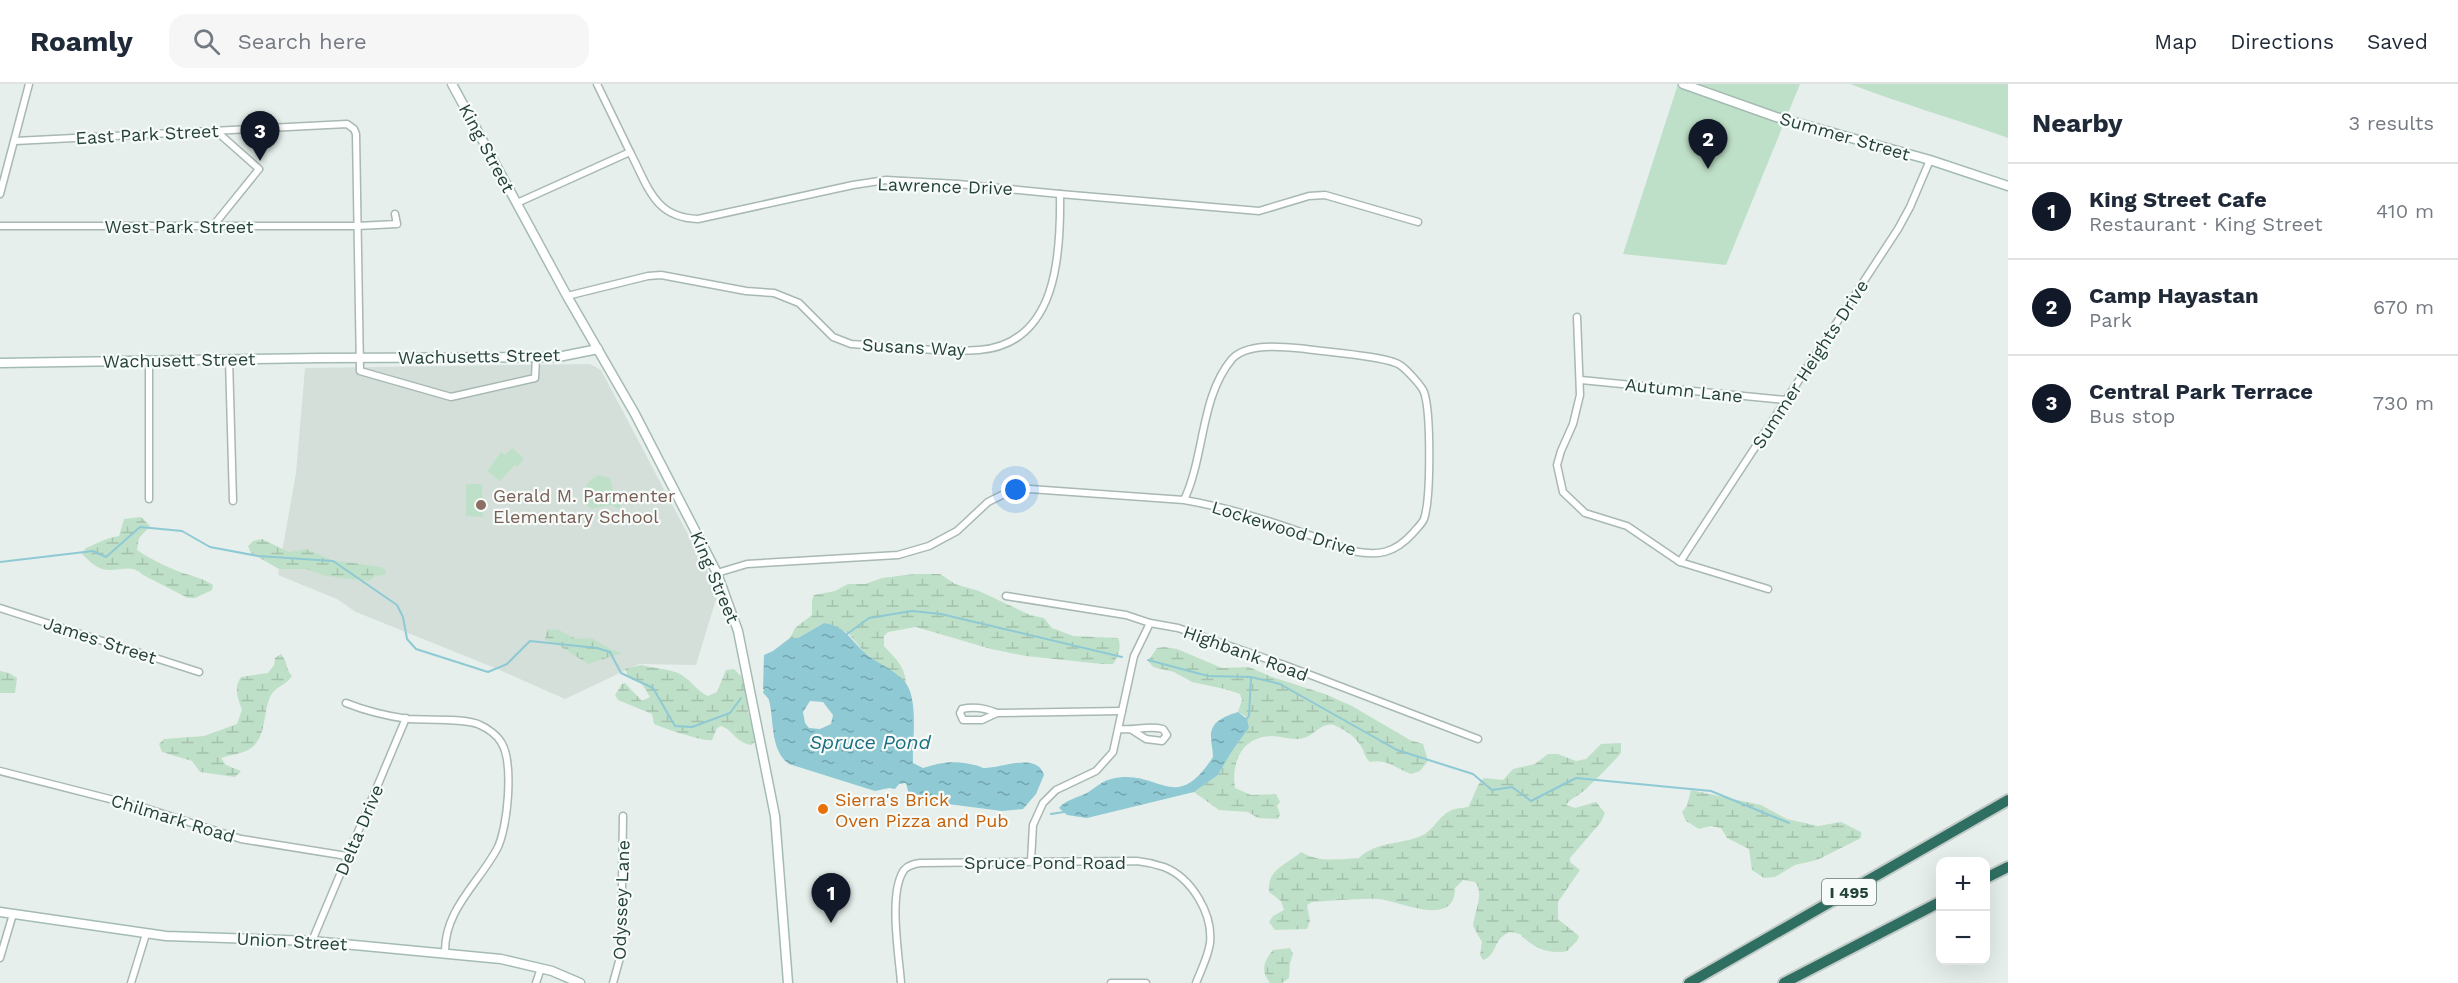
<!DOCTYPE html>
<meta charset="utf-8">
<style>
body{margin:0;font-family:"Work Sans",sans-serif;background:#f6f6f7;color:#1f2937}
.controls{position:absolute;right:18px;bottom:18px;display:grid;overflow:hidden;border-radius:12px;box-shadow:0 6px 24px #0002}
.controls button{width:54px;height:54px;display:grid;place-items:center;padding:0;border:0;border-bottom:2px solid #e0e1e3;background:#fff;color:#1f2937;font:30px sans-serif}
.you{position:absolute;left:1016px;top:406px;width:21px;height:21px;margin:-15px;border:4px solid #fff;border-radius:50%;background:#1a73e8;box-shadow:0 0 0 9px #1a73e833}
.badge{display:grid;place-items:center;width:39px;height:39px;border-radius:50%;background:#111827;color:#fff;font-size:20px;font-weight:700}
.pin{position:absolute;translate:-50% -50px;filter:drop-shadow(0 2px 3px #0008)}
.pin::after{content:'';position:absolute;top:32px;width:21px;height:18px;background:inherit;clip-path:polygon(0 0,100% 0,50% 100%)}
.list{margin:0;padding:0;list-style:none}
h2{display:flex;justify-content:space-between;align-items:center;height:78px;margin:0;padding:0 24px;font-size:26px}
h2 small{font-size:20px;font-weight:400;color:#747a83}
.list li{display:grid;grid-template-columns:39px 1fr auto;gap:18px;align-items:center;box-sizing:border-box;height:96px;padding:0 24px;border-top:2px solid #e0e1e3}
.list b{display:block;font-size:22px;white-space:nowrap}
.list p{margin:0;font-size:20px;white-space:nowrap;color:#747a83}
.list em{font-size:20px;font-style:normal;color:#747a83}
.icon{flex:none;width:33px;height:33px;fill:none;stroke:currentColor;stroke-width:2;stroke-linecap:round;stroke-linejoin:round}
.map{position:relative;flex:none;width:2008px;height:899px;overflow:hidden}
header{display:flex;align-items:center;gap:36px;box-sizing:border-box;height:84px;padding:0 30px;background:#fff;border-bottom:2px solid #e0e1e3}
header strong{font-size:28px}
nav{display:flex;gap:33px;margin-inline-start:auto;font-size:21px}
.search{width:420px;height:54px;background:#f6f6f7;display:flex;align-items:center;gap:15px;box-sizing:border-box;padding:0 21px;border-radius:18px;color:#747a83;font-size:22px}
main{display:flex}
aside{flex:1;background:#fff}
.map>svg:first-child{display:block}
</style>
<header>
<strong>Roamly</strong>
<div class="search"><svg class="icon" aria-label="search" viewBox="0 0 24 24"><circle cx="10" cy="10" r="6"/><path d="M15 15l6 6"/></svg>Search here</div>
<nav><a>Map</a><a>Directions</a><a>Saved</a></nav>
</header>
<main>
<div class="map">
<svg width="2008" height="899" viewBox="0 0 2008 899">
<defs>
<pattern id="wetland-marsh" width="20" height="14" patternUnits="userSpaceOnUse" patternTransform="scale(1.5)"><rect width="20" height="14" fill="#bfe0c8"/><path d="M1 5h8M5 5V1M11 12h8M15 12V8" fill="none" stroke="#a4c1ad"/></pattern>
<pattern id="water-ripples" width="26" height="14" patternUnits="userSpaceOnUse" patternTransform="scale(1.5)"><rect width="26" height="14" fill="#8ec9d4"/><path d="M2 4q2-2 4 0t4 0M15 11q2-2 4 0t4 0" fill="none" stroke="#74a5ad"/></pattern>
</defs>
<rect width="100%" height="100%" fill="#e6efeb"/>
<path fill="#d4dfda" d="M590,280L601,286L711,494L717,512L696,581L639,580L565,615L495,584L356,528L337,515L278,491L296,389L305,284Z"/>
<g fill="url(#wetland-marsh)">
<path d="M141,433L150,442L139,454L137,466C152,476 169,484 186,490C196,493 204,495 213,501L212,506L195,514H188L143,491C130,478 118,489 102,485C94,482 88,476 82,470L86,464C98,459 106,454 119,452L124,435Z"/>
<path d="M262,455L289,468L306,465L332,476L381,483L386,486L385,491L375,492L369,497L326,492L306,485H279L251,469L248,462L253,457Z"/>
<path d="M915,490H940L955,500L979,507L1030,531L1044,534L1052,544L1073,552L1118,554C1122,564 1118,572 1113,580H1102L1026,572L991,565L916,543L888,548L884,552V562C895,574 905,582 906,599L864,568L848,549L824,539L798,554H790L795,544L812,531V516L814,511L835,507L848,500H865L882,494Z"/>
<path d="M547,545L559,546L576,555L592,554L612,566L622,569L588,580L560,562L545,556Z"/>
<path d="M1164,563L1177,565L1222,584L1249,583L1272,593L1325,610L1352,622L1410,656L1423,660L1428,677L1420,687L1411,690C1397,685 1386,674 1370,678C1364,673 1365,668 1361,662C1355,653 1347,647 1336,642C1323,636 1315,651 1304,654C1292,657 1282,652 1271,652C1242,653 1231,678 1235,704L1251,711L1276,710L1280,718L1277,722L1280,730L1278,735L1258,734L1248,728L1219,726L1194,708L1218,691L1232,667L1249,644L1245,632L1238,628L1242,616L1240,610L1225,605L1192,598L1174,588L1153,583L1148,577L1157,564Z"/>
<path d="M281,570C288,577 285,585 292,592C287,601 276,602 271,611C262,628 268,655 248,666C241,670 229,671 221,674L226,681L241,687L235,693L200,688L192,677L162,668L159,660L164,655L204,652L237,640L242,626C238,615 233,604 241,593L268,589L274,581L275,574Z"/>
<path d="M641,581C653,584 668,585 678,589C691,595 696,607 708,612L717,608L726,586L734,585L741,592L746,608L748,628L756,657L751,661C733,657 735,647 721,642L717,644L712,656C704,658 663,644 654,640L652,630L618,616L615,611L622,600L625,599L642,617L650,613L642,600L629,594L625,585Z"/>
<path d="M0,587L9,589L17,594L15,609H0Z"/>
<path d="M1621,659V669C1610,682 1597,694 1586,705C1579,712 1572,713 1566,721L1575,724L1596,718L1605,729L1601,738L1570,774V778L1580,786L1558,818V835L1579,852L1577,857L1567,867C1548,871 1532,863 1520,850L1510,848C1493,854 1497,872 1483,876L1480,871L1482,858L1473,842C1474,828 1485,810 1475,798L1463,796L1455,804C1455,845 1401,817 1378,815C1356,814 1333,817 1312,818L1307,821L1310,837L1307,845L1275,846L1269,838L1273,832L1284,826L1281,817L1269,808C1267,785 1285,782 1301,768C1319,779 1339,775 1359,774C1376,757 1400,761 1421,752C1433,747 1439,732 1450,727C1455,724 1462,724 1468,723C1474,714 1476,700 1484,694L1503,696L1513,685L1535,680L1548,670H1558L1576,677L1586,675L1601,660Z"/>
<path d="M1691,706L1761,721L1787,735L1818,742L1841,738L1861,748V754L1817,776L1795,781L1775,793L1764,794L1752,786L1749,765L1727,754L1721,744L1711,742L1699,745L1686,737L1682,728L1687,722Z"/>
<path d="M1290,864L1293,870L1290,879L1289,894L1282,899H1270C1260,887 1264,877 1273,866Z"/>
</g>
<g fill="#bfe0c8">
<path d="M1678,0H1800L1726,181L1623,170Z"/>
<path d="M1850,0H2008V54C1955,35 1902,20 1850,0Z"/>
<path d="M512,364L524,374L518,383L515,381L500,397L487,387L501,368L505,371Z"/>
<path d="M598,391L610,394L615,414L622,418L619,425L611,421L592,425C576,415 584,398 598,391Z"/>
<path d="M466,400H482L483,433L466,432Z"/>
</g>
<g fill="url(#water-ripples)" fill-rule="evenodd">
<path d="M824,539C846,543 849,554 864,568C876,579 894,585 905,598C919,615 912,658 913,679L923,684C940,678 956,676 974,681C978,681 980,683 983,684C1001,685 1037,667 1044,691L1036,710L1023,725L1002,727L917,716L909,711L906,699L899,700L895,705L889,704L875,707L789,680C765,663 778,620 763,605L764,571L773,567L790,554H798ZM810,617L823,618L833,631L831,640L820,645L809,644L805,639L803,628Z"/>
<path d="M1238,628L1247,635L1249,644L1232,667L1218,691L1194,708L1087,734L1067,731L1059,724C1065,716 1077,714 1087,709C1095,704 1102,697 1111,695C1159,683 1174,733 1213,673C1213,666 1211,660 1211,653C1210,637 1226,632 1238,628Z"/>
</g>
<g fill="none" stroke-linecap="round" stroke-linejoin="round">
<g stroke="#8ec9d4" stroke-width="2">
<path d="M0,478L93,467L106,473L140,443L182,447L210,463L258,472L333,477L397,521L403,533L407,555L416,565L488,588L507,580L530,557L597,564L610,568L621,589L653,604L675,642L692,643L730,629L741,614"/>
<path d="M847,550L869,534L912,527L941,530L1122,573"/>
<path d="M1148,576L1208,592L1251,593L1280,600L1397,666L1473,690L1492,706L1512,703L1531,717L1576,694L1711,707L1789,739"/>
<path d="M766,607L764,608L770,615"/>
<path d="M1245,637L1249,632L1251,593"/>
<path d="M1051,730L1064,728"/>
</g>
<g stroke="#a8b8b2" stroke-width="9">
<g id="street">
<path d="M597,0L630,68"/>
<path d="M15,57L347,40L354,45L356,50L360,287L451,313L535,294L536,273"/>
<path d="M0,110L29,0"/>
<path d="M517,119L630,68C648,102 654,134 698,135L853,101L886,96L958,100L1060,110L1259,127L1309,112L1325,111L1418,138"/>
<path d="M0,142H357L397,140L395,130"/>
<path d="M213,142L259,85L215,46"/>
<path d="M567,212L648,192L661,191L746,207L774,209L799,219L833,253L851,260C890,262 940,269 979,266C1057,260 1061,171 1060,110"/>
<path d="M1577,233L1580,311L1573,340L1561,367L1557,381L1563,408L1585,429L1627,442L1680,478L1768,505"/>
<path d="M229,275L233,417"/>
<path d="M1581,296L1786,316"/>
<path d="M149,415V277"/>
<path d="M1680,478L1898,145L1910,123L1930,76"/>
<path d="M717,489L747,480L898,471L929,462L957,447L988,418L1008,408L1030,405L1184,416C1242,426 1297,446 1352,467C1378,472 1394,470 1413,449C1416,445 1422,440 1424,435C1431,414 1431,328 1424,308C1421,301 1407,286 1400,281C1386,272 1326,268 1306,265C1285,263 1248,258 1232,275C1200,313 1205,372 1184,416"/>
<path d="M1006,512L1126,531L1150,539L1178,544L1287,582L1478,655"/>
<path d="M0,524L199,588"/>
<path d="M346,619C366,627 387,632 408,635C426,636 467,634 480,641C487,644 497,651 501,658C514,678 508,744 497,765C478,800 444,826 445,869"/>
<path d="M997,629C985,624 975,622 962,625L960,629L963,636H982L997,629L1122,627"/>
<path d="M1119,645C1135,647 1147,641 1163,645L1167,651L1162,657L1146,655L1132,646"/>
<path d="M0,687L145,724L241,755L347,772"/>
<path d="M1031,777L1033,741L1043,719L1056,706L1096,687L1113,668L1134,572L1150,539"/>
<path d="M312,857L406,634"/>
<path d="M0,874L13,830"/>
<path d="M131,899L146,850"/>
<path d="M536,899L541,884"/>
<path d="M613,899L621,870L623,732"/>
<path d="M901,899C899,871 888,809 904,786C908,781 914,780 920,779L1137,777C1146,778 1155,780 1164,783C1192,794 1213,830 1210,859C1208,873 1201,886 1196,899"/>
<path d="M1111,899H1146"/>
</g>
</g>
<g stroke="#a4bbb3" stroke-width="11">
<g id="secondary">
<path d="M452,0L567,212L635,330L717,489L738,547L775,732L788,899"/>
<path d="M1683,0L1776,33L1930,76L2008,102"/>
<path d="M0,279L320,274L558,273L598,265"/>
<path d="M0,828L166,852L312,857L501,875L552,887L580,899"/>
</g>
</g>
<g stroke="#c2cac8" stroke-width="14">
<g id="highway">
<path d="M1986,794L2008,783"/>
<path d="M1689,899L2008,716"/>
<path d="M1784,899L1940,818"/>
</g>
</g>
<use href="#street" stroke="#fff" stroke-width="6"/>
<use href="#secondary" stroke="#fff" stroke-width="8"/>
<use href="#highway" stroke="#2f6f62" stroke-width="10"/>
</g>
<circle fill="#8d6e63" stroke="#f7fbf9" stroke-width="2" cx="481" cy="421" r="6"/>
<circle fill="#e8710a" stroke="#f7fbf9" stroke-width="2" cx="823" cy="725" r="6"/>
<g text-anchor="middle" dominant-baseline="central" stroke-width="4.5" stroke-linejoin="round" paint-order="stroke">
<rect fill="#f7fbf9" stroke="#637a73" stroke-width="1.5" x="1822" y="795" width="54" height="26" rx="4.5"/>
<g font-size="16" font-weight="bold" fill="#24423a">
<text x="1849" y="808">I 495</text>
</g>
<g font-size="18" fill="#24423a" stroke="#f7fbf9">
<text transform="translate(147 50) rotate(-3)">East Park Street</text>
<text transform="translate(1845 52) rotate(16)">Summer Street</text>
<text transform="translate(487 64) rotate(62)">King Street</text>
<text transform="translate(945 102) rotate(2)">Lawrence Drive</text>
<text x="179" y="142">West Park Street</text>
<text transform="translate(914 263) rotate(3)">Susans Way</text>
<text transform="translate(479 272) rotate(-1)">Wachusetts Street</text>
<text transform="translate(179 276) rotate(-1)">Wachusett Street</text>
<text transform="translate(1810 280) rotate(-57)">Summer Heights Drive</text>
<text transform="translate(1684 306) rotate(6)">Autumn Lane</text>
<text transform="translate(1284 444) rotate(17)">Lockewood Drive</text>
<text transform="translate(715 493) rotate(67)">King Street</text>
<text transform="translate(100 556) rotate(18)">James Street</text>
<text transform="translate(1246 569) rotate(20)">Highbank Road</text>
<text transform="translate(173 734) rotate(17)">Chilmark Road</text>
<text transform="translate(359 746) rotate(-67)">Delta Drive</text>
<text x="1045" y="778">Spruce Pond Road</text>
<text transform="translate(621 816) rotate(-88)">Odyssey Lane</text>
<text transform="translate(292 857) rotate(3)">Union Street</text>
</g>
<g font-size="18" fill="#785e54" stroke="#f7fbf9" text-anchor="start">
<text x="493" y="411">Gerald M. Parmenter<tspan x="493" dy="21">Elementary School</tspan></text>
</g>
<g font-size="18" fill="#c56008" stroke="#f7fbf9" text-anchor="start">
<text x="835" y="715">Sierra's Brick<tspan x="835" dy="21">Oven Pizza and Pub</tspan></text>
</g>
<g font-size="20" font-style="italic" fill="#1c6f80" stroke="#f7fbf9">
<text x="870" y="658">Spruce Pond</text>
</g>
</g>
</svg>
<div class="controls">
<button>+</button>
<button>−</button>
</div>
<div class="you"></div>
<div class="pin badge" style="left:831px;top:839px">1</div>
<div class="pin badge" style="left:1708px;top:85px">2</div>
<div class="pin badge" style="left:260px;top:77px">3</div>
</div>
<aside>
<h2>Nearby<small>3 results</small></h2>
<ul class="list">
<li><span class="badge">1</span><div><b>King Street Cafe</b><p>Restaurant · King Street</p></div><em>410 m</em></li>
<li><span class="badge">2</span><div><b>Camp Hayastan</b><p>Park</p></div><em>670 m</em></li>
<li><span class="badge">3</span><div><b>Central Park Terrace</b><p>Bus stop</p></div><em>730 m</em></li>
</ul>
</aside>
</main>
